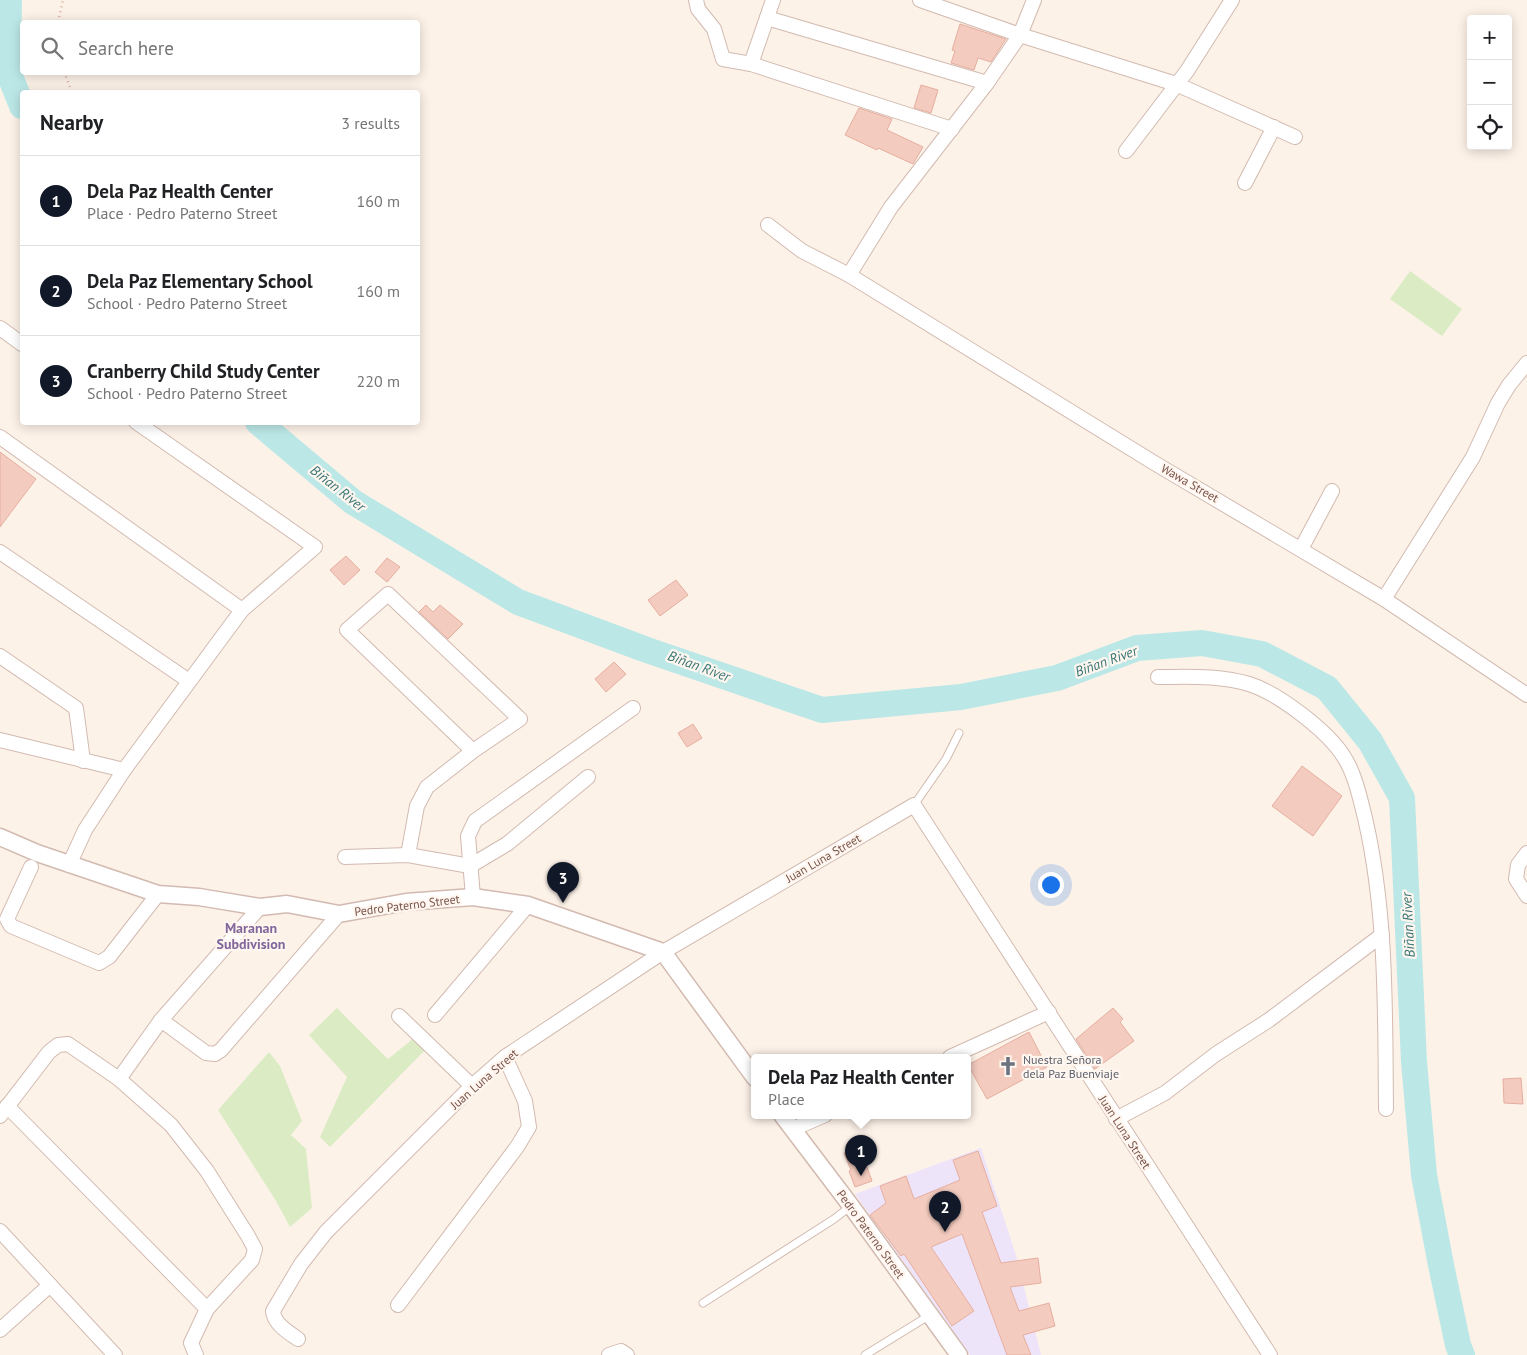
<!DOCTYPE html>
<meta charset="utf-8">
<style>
body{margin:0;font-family:"PT Sans",sans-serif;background:#f6f6f6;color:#202124}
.controls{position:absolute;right:15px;top:15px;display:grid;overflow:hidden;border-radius:5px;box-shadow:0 2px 12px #0003}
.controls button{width:45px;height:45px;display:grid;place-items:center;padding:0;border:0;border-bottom:1px solid #e0e0e0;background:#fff;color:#202124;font:25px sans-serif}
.you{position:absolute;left:1050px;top:884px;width:18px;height:18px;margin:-12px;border:4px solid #fff;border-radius:50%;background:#1a73e8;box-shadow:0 0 0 8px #1a73e833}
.badge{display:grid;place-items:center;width:32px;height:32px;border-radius:50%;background:#111827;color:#fff;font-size:16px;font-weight:700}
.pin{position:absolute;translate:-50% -41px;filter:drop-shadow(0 1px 2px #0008)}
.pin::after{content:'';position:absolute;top:26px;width:18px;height:15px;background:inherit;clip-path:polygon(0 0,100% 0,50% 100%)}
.popup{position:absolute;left:751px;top:1054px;width:220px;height:65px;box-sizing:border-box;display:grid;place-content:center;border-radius:5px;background:#fff;filter:drop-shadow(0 1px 4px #0005);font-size:16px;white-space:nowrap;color:#757577}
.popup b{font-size:19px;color:#202124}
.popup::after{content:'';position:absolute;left:50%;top:100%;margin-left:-10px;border:10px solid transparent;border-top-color:#fff}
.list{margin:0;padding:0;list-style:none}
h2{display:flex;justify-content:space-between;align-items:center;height:65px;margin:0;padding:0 20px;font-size:21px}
h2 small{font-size:16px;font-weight:400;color:#757577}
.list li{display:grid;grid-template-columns:32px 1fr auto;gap:15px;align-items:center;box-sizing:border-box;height:90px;padding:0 20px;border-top:1px solid #e0e0e0}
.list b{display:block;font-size:19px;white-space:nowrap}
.list p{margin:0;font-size:16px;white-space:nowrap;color:#757577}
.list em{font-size:16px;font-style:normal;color:#757577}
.icon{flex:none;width:28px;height:28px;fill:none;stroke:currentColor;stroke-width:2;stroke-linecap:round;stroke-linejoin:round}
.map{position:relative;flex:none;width:1527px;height:1355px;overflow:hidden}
.search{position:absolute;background:#fff;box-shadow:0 2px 12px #0003;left:20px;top:20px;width:400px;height:55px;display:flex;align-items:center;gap:12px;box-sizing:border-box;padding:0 18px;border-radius:5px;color:#757577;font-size:19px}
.panel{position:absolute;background:#fff;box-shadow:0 2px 12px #0003;left:20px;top:90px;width:400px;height:335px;border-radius:5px}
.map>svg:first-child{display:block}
</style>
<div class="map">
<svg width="1527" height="1355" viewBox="0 0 1527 1355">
<rect width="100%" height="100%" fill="#fdf2e8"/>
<path fill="#eee4fa" d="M981,1148L1016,1255L1041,1355H970L855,1194Z"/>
<g fill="#dbecc5">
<path d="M1410,271L1462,309L1442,336L1390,299Z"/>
<path d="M337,1008L388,1059L415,1037L427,1048L330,1147L320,1137L347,1077L309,1035Z"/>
<path d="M269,1052L280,1066L302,1121L291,1135L306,1149L312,1208L290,1227L276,1201L218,1110Z"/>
</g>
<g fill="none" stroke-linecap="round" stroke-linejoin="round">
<g stroke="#bbe8e7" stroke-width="26">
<path d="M9,0L8,71L22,106"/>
<path d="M258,422L353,502L518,602L647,650L822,710L961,697L1057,678L1137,648L1202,643L1262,654L1327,688L1370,741L1402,798L1414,1062L1424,1175L1441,1265L1458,1345L1462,1355"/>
</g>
</g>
<g fill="#f3cbbf" stroke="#e6ae9f">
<path d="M960,24L1006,39L991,62L978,58L974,70L951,63L955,51L952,50Z"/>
<path d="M921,85L938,90L931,113L914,108Z"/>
<path d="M859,108L892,119L887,130L923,147L913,164L878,148L877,150L845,135Z"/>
<path d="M0,452L36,479L0,527Z"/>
<path d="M346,556L360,570L344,585L330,570Z"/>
<path d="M387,558L400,567L387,582L375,572Z"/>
<path d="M676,580L688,595L660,616L648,600Z"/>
<path d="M426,605L433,612L440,605L463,624L448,639L419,612Z"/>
<path d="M614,662L626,674L606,692L595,679Z"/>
<path d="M693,724L702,738L687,747L678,733Z"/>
<path d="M1302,766L1342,796L1313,836L1272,806Z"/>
<path d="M1113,1008L1123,1019L1120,1022L1134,1041L1095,1069L1076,1039Z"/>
<path d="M1029,1032L1047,1067L987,1099L968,1065Z"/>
<path d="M1521,1078L1523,1104L1504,1103L1503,1079Z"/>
<path d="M860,1147L872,1181L855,1187L849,1171L851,1170L844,1153Z"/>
<path d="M978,1151L997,1206L982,1212L1001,1263L1038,1258L1041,1283L1010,1287L1019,1311L1049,1303L1055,1326L1023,1335L1031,1355H1007L962,1234L931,1247L974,1311L952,1326L904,1254L901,1256L870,1215L886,1203L880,1186L906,1176L914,1199L960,1180L953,1160Z"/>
</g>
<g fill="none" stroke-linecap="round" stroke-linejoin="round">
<g stroke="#d2bab0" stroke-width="9">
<g id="service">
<path d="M914,805L946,759L959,733"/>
<path d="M703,1303L834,1219L851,1206"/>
<path d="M865,1355L930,1315"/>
</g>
</g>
<g stroke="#d2bab0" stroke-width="16">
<g id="minor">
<path d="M696,0L698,9L714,29L723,59L751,64"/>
<path d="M773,0L751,64L952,129"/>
<path d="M920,0L1020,35L1176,84L1295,137"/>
<path d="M767,18L987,83"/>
<path d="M1126,151L1187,71L1232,0"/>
<path d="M1245,183L1274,127"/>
<path d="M768,225L802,251L849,275L1156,464L1384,599L1527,695"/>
<path d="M849,275L891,207L987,83L1020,35L1034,0"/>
<path d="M0,328L22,344"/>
<path d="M0,437L242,610"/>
<path d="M1301,549L1332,491"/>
<path d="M0,552L189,681"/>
<path d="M1384,599L1473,457L1498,403L1509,385L1527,363"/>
<path d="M0,656L76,708L83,761"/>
<path d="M1158,677C1189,677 1219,675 1249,684C1278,693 1328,731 1344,757C1355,774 1360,798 1365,818C1387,913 1385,1012 1386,1109"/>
<path d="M0,740L124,770"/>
<path d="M1527,853L1518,865L1516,879L1527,896"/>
<path d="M408,855L417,806L427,787L473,751L520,719L388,594L347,630L473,751"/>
<path d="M345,857L408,855L470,866L507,844L588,777"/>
<path d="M69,865L85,830L124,770L242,610L315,547L136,422"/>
<path d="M31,867L7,919L11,926L99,963L109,957L158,894"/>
<path d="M473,897L468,836L475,821L633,708"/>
<path d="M435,1015L528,905"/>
<path d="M399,1016L472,1086"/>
<path d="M161,1020L206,1053L215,1054L221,1050L339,914"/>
<path d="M950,1057L1049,1012"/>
<path d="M119,1079L161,1020L260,907"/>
<path d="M7,1106L207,1309"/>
<path d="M0,1116L49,1052L58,1045L68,1044L119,1079L171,1125L207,1171L248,1236L255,1249L252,1260L207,1309L191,1343L196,1355"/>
<path d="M1116,1119L1165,1093L1216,1054L1269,1020L1382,935"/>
<path d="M793,1129L825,1115"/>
<path d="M0,1231L115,1355"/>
<path d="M398,1305L517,1147L529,1127L525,1101L505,1057"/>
<path d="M0,1330L50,1285"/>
<path d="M298,1339C288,1332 274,1324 273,1311L301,1264L326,1232L472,1086L505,1057L663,952L914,805L1270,1355"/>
<path d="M609,1355L621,1351L627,1355"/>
</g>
</g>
<g stroke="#d2bab0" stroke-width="19">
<g id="tertiary">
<path d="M0,837L37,853L158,894L199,897L260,907L287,904L339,914L406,902L473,897L528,905L663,952L755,1078"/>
<path d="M782,1115L851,1206L959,1355"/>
</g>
</g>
<g stroke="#d9aea1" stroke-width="2.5" stroke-dasharray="1 4" stroke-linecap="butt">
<path d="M58,22L63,0"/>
<path d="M64,72L72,92"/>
</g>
<use href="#service" stroke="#fff" stroke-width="7"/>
<use href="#minor" stroke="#fff" stroke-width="14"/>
<use href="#tertiary" stroke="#fff" stroke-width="16"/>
</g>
<defs>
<g id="church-bare" transform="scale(1.5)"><path d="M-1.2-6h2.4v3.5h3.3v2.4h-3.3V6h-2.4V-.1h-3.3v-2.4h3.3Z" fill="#6b7280" stroke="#fff6ef" stroke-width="2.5" paint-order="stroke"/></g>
</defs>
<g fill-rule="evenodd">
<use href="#church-bare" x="1008" y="1066"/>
</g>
<g text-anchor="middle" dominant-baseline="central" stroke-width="4.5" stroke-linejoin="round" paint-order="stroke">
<g font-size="12" fill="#78544b" stroke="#fff6ef">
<text transform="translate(1190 483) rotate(30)">Wawa Street</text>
<text transform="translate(823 858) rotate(-30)">Juan Luna Street</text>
<text transform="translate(407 905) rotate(-7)">Pedro Paterno Street</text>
<text transform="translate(484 1079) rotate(-41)">Juan Luna Street</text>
<text transform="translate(1125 1132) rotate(57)">Juan Luna Street</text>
<text transform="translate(871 1234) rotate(54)">Pedro Paterno Street</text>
</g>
<g font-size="12" fill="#5b616d" stroke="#fff6ef" text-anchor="start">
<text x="1023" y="1059">Nuestra Señora<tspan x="1023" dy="14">dela Paz Buenviaje</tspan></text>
</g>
<g font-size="14" font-style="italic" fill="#3a7676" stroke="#fff6ef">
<text transform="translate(338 488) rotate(38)">Biñan River</text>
<text transform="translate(1106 661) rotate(-20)">Biñan River</text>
<text transform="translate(699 666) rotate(20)">Biñan River</text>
<text transform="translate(1408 925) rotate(-93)">Biñan River</text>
</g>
<g font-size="14" font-weight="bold" fill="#81679b" stroke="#fff6ef">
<text x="251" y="928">Maranan<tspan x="251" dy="16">Subdivision</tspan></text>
</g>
</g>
</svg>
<div class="controls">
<button>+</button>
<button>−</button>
<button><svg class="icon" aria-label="locate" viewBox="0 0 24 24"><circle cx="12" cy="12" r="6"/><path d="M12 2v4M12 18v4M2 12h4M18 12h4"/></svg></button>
</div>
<div class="you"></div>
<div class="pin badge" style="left:861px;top:1176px">1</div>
<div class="popup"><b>Dela Paz Health Center</b>Place</div>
<div class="pin badge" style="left:945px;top:1232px">2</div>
<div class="pin badge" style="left:563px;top:903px">3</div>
<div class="search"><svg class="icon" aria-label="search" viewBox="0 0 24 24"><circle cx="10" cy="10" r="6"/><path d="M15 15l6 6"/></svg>Search here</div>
<section class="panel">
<h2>Nearby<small>3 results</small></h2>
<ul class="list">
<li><span class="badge">1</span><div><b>Dela Paz Health Center</b><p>Place · Pedro Paterno Street</p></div><em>160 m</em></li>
<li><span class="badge">2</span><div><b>Dela Paz Elementary School</b><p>School · Pedro Paterno Street</p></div><em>160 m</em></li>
<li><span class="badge">3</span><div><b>Cranberry Child Study Center</b><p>School · Pedro Paterno Street</p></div><em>220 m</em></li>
</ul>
</section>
</div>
